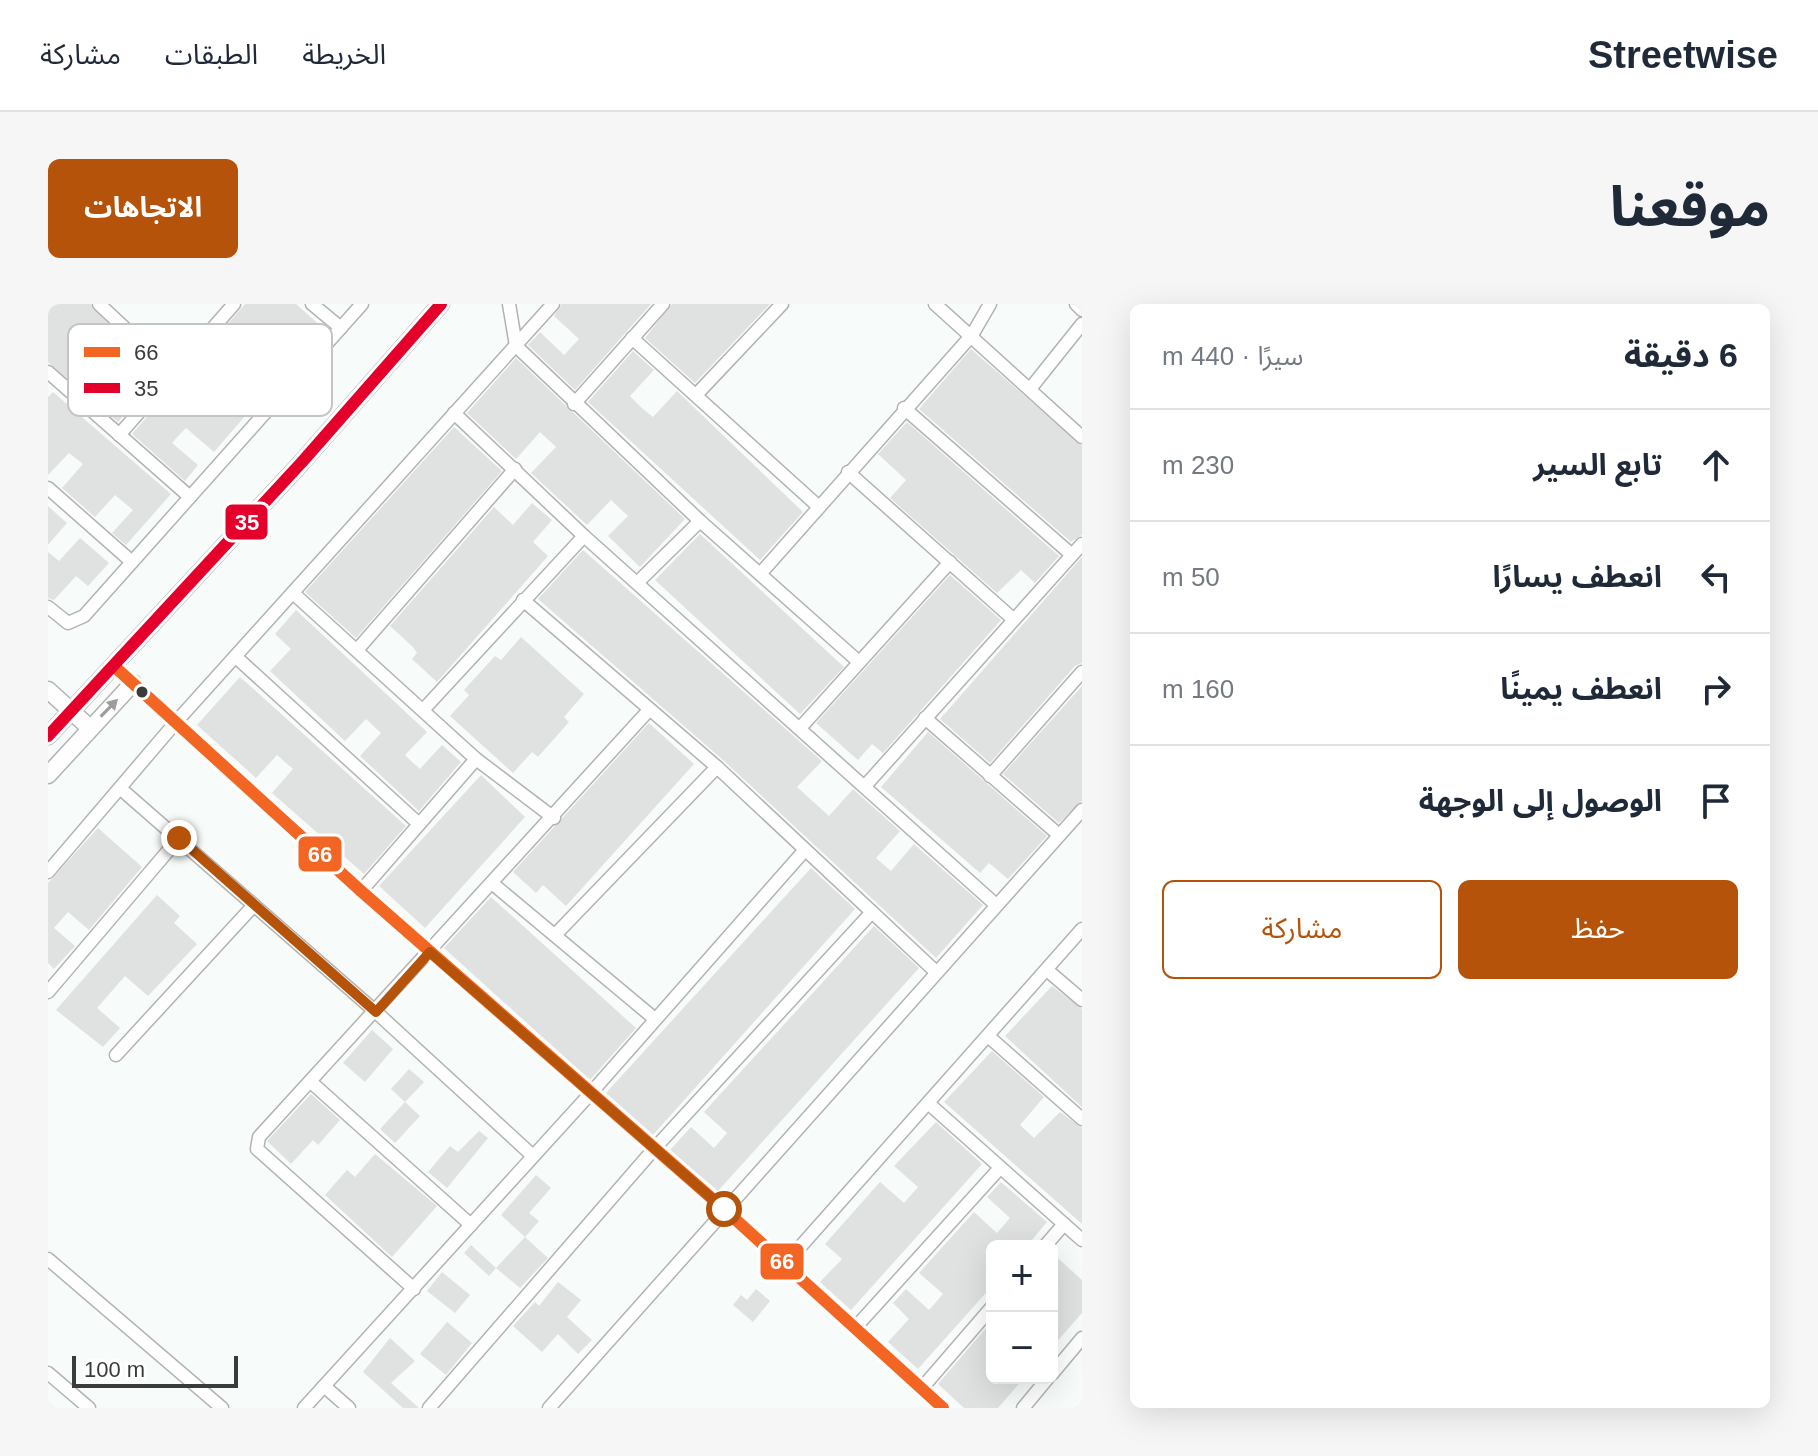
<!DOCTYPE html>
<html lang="ar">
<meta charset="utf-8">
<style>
body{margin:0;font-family:Helvetica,"Noto Sans Arabic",sans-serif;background:#f6f6f7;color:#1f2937;direction:rtl}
.controls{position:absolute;right:24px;bottom:24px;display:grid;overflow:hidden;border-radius:12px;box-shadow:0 8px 32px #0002}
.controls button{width:72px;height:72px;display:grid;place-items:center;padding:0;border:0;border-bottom:2px solid #e0e1e3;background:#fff;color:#1f2937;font:40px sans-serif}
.scale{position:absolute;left:24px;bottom:20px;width:166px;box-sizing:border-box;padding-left:8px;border:4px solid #3a3c3b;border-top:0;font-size:22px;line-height:28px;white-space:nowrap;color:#3a3c3b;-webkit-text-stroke:6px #fff;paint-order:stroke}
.stop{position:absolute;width:24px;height:24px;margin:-18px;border:6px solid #b45309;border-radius:50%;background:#fff}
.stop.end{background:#b45309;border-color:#fff;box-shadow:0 2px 8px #0008}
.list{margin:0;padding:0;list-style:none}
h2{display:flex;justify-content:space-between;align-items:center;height:104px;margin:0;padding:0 32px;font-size:34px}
h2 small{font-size:26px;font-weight:400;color:#747a83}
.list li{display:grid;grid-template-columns:52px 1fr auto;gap:24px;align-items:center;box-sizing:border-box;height:112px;padding:0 32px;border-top:2px solid #e0e1e3}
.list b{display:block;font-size:30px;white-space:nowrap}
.list em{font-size:26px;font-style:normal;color:#747a83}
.actions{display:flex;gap:16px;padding:24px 32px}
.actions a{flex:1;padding:18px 0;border:2px solid #b45309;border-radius:12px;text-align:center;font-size:28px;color:#b45309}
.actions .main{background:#b45309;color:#fff}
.icon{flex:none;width:44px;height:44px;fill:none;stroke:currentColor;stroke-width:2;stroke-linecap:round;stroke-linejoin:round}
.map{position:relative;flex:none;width:1034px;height:1104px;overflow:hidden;direction:ltr;border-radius:12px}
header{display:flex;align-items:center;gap:48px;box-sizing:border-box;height:112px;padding:0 40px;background:#fff;border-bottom:2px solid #e0e1e3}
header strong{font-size:38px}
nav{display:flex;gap:44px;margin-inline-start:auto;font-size:28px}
.intro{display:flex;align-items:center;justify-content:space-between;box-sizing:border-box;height:192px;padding:0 48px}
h1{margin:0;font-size:56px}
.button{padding:20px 36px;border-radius:12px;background:#b45309;color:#fff;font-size:28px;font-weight:700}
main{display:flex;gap:48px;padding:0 48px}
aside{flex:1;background:#fff;border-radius:12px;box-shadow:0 8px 32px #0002}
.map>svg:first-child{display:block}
</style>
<header>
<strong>Streetwise</strong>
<nav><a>الخريطة</a><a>الطبقات</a><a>مشاركة</a></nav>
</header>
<div class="intro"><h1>موقعنا</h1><a class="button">الاتجاهات</a></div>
<main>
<aside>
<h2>6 دقيقة<small>سيرًا · 440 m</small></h2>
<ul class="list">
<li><svg class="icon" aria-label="ahead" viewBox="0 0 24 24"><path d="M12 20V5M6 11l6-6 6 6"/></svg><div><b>تابع السير</b></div><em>230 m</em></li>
<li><svg class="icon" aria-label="left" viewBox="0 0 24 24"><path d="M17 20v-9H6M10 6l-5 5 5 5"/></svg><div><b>انعطف يسارًا</b></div><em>50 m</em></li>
<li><svg class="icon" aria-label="right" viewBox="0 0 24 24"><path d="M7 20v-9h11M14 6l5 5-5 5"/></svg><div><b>انعطف يمينًا</b></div><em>160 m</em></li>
<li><svg class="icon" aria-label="arrive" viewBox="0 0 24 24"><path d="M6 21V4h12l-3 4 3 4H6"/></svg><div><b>الوصول إلى الوجهة</b></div></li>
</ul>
<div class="actions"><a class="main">حفظ</a><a>مشاركة</a></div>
</aside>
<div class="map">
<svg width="1034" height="1104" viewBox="0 0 1034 1104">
<rect width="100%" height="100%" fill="#f7fbf9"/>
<g fill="#e0e2e1">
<path d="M0,0H42L113,70L70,118L0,58Z"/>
<path d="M197,0H248L274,23L166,148L138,124L131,131L124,139L150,161L137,177L84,130Z"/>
<path d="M514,0H603L527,86L480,41L492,28L516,51L531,35L506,12Z"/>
<path d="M624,0H722L647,79L597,34Z"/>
<path d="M923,45L1034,142V231L1023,238L871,105Z"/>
<path d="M585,47L606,66L582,92L596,106L605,113L629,87L755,208L712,256L540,98Z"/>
<path d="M468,54L637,215L592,263L560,232L580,212L563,196L539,221L483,169L508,143L492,128L468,155L419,109Z"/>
<path d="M5,88L123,190L78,241L64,229L85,206L67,191L47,213L14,184L35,160L21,149L0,171V93Z"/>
<path d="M859,118L1011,252L987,279L973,266L949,289L842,194L858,176L830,150Z"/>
<path d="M406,123L454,167L308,334L257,288Z"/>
<path d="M484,199L504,216L485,238L500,252L389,378L364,355L369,349L365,343L342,322L446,203L465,221Z"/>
<path d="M0,202L19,219L0,241Z"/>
<path d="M652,230L796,363L752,410L607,276Z"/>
<path d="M32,234L61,259L40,282L28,272L6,296L0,294V248L11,257Z"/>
<path d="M535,246L774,457L749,483L781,512L805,485L852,527L828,554L836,561L843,567L866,540L935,601L888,654L675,456L490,295Z"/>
<path d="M1034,253V359L1027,362L942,459L892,415Z"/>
<path d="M902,271L953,316L835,449L824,440L810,456L768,419Z"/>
<path d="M248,306L379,428L357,451L364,458L372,465L394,441L413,458L371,507L312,452L333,429L318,415L297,437L222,367L243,345L227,330Z"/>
<path d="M473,333L536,390L516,413L521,418L490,453L484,448L465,469L402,412L421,391L416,386L447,352L453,356Z"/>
<path d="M192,373L358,522L316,570L224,489L245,465L229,451L208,474L149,421Z"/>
<path d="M1034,382V497L1011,519L955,470Z"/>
<path d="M601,419L646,460L518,602L495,581L488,589L465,568Z"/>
<path d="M880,428L999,532L960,575L941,559L932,569L833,483Z"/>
<path d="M433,471L477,513L377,624L331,582Z"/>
<path d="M50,524L94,563L41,626L20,608L6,624L27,642L6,665L0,659V579Z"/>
<path d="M763,564L807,605L605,831L558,789Z"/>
<path d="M109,591L132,612L126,619L149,640L100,692L77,672L49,704L72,724L55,743L8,706Z"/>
<path d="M443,593L588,724L542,776L396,644Z"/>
<path d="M826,622L871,664L670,887L622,846L643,823L666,844L679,829L656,808Z"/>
<path d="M1004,682L1034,705V803L957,732Z"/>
<path d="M324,726L345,745L317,778L295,759Z"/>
<path d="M944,747L996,793L972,821L986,834L1012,808L1034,824V920L896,798Z"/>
<path d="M361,765L376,778L357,798L343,785Z"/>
<path d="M263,790L292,816L270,841L265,836L243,860L219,837Z"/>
<path d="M357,798L372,812L347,839L332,825Z"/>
<path d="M888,818L934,860L803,1006L772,978L794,955L777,940L832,878L856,899L870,883L846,862Z"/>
<path d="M431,827L440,834L399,884L380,868L402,842L410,848Z"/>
<path d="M327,850L389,902L344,953L277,891L299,866L307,873Z"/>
<path d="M488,871L503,884L481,909L491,917L477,933L500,954L472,984L448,964L441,972L416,949L423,941L448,964L477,933L453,911Z"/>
<path d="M953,878L999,918L979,942H944V982L870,1065L840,1038L861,1015L845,999L858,985L881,1006L895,990L871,969L926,908L949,929L962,914L939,893Z"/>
<path d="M1004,949L1034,976V1009L1004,1043Z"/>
<path d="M394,968L422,991L407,1009L379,987Z"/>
<path d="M510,978L533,996L519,1013L544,1036L530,1050L510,1030L494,1048L465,1022L487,998L491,1002Z"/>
<path d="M708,985L722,997L705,1018L685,1001L693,991L699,996Z"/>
<path d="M944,1017V1074H976L950,1104H916L890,1080Z"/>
<path d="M399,1018L424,1039L398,1071L372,1050Z"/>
<path d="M342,1034L367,1057L343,1079L371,1104H355L315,1068Z"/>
</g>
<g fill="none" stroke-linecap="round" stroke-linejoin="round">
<g stroke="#b1b4b2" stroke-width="15">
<g id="street">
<path d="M51,0L126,70"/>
<path d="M264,0L293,24"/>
<path d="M461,0L468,42L652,217L811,358"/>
<path d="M887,0L1034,133"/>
<path d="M1028,0L1034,6"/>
<path d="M584,34L771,203"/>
<path d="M0,68L142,193"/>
<path d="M982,85L1034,20"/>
<path d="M648,91L734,0"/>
<path d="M526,100L615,0"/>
<path d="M856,104L1024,251"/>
<path d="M406,109L536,232L947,600"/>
<path d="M71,131L186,0"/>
<path d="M800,168L965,315"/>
<path d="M0,184L84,258"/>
<path d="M712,270L924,31L942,0"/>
<path d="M590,278L652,217"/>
<path d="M245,289L428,455L506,514"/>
<path d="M475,296L669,463L887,667"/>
<path d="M0,303L20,319L36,312L314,0"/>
<path d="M309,346L467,165"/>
<path d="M188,353L371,520"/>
<path d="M67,363L313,587L676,905L895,1104"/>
<path d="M376,405L536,232"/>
<path d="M877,414L1011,531"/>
<path d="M753,423L902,258"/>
<path d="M942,472L1034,368"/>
<path d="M817,482L1034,240"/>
<path d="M73,485L328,708L485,852"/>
<path d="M0,568L128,418L505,0"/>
<path d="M445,580L607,715"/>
<path d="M313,587L428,455"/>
<path d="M507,631L669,463"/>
<path d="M999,666L1034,696"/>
<path d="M0,688L131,534"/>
<path d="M940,732L1034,815"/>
<path d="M68,751L206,601"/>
<path d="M264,779L423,921"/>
<path d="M880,799L1034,936"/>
<path d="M997,942L1016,920"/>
<path d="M0,955L174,1104"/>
<path d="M737,960L1034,625"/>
<path d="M366,985L209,845L211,833L601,406"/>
<path d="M807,1024L951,865"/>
<path d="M0,1069L41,1104"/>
<path d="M1004,1070L1034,1034"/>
<path d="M276,1082L301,1104"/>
<path d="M874,1084L944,1003"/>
<path d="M256,1104L542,790L756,547"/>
<path d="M381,1104L606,845L824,608"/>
<path d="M501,1104L1034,506"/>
<path d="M975,1104L1000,1074"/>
</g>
</g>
<g stroke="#b1b4b2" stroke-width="19">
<g id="secondary">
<path d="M0,386L42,424"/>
<path d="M0,432L254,158L393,0"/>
<path d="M0,471L85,379"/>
</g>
</g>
<use href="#street" stroke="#fefefe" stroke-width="12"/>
<use href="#secondary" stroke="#fefefe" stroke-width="16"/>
<g stroke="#fff" stroke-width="18">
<path id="bus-1" d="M67,363L313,587L676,905L895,1104"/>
</g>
<g stroke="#fff" stroke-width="18">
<path id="bus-2" d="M0,432L254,158L393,0"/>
</g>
<use href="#bus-1" stroke="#f26522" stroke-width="12"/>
<use href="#bus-2" stroke="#e4002b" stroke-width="12"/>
</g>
<defs><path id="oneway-solid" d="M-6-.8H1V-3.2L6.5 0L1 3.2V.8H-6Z" transform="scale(2)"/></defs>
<use fill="#9c9d9c" href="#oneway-solid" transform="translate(61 404) rotate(-46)"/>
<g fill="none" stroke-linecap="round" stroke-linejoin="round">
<path stroke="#b45309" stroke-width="10" d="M131,534L328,708L382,648L676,905"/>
</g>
<circle fill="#3a3c3b" stroke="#fff" stroke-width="3" cx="94" cy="388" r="7"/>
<rect x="20" y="20" width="264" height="92" rx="12" fill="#fff" stroke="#c4c4c4" stroke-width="2"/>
<rect x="36" y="43" width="36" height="10" fill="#f26522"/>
<rect x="36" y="79" width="36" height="10" fill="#e4002b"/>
<g font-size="22" fill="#3a3c3b">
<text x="86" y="56">66</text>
<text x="86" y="92">35</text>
</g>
<g stroke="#fff" stroke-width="3">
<rect x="176" y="199" width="45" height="38" rx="8" fill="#e4002b"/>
<rect x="249" y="531" width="46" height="38" rx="8" fill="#f26522"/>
<rect x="711" y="938" width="46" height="39" rx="8" fill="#f26522"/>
</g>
<g font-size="22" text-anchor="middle" font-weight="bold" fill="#fff">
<text x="199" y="226">35</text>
<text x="272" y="558">66</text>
<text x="734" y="965">66</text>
</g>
</svg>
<div class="controls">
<button>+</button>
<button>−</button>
</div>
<div class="scale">100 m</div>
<div class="stop" style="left:676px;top:905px"></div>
<div class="stop end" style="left:131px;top:534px"></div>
</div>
</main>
